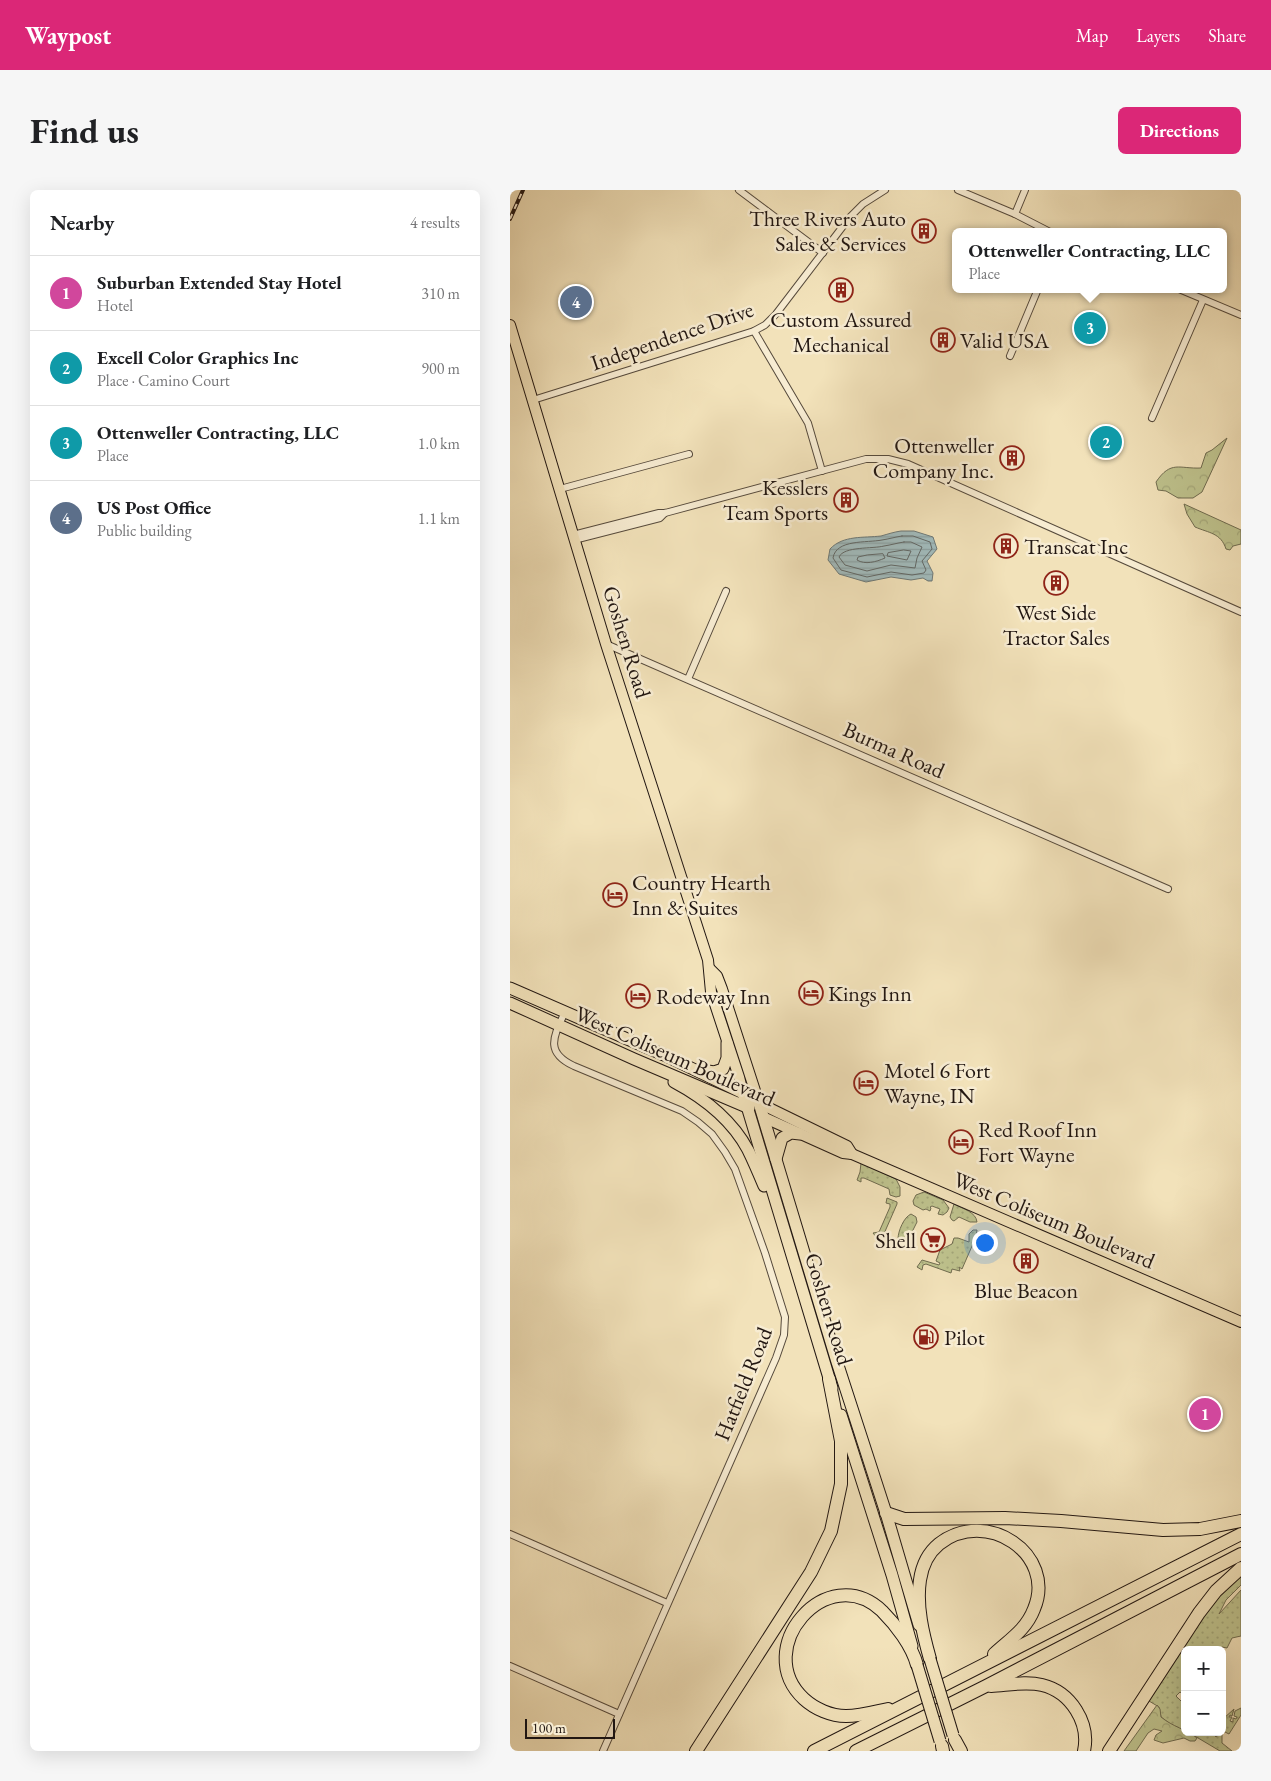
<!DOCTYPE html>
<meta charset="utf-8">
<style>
body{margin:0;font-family:"EB Garamond",serif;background:#f6f6f6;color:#202124}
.controls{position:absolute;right:15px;bottom:15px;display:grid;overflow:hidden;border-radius:8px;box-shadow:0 5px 20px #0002}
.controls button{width:45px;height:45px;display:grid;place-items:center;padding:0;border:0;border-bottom:1px solid #e0e0e0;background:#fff;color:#202124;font:25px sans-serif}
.scale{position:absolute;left:15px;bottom:12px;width:90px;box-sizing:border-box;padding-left:5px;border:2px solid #221712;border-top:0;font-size:14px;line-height:18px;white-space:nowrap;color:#221712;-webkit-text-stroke:4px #f7ecd2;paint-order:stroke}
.you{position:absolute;left:474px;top:1052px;width:18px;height:18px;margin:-12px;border:4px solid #fff;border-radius:50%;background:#1a73e8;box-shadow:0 0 0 8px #1a73e833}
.badge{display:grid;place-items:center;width:32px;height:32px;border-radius:50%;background:#db2777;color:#fff;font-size:16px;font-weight:700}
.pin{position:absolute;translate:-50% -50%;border:2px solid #fff;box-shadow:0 1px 5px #0006}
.popup{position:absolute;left:442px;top:38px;width:275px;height:65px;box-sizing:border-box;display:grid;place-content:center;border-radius:8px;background:#fff;filter:drop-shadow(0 1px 4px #0005);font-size:16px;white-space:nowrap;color:#757577}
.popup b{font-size:19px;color:#202124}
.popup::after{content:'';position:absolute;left:50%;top:100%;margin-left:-10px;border:10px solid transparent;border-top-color:#fff}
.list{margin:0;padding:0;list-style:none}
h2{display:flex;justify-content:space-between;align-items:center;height:65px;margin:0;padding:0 20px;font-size:21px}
h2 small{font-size:16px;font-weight:400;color:#757577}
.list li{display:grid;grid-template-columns:32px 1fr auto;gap:15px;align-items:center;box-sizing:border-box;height:75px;padding:0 20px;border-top:1px solid #e0e0e0}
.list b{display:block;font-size:19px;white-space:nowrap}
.list p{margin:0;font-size:16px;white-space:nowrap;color:#757577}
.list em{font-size:16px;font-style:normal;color:#757577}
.map{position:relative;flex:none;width:731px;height:1561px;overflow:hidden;border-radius:8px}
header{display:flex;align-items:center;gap:30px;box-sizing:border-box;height:70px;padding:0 25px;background:#db2777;color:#fff}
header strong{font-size:24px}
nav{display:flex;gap:28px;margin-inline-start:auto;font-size:18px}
.intro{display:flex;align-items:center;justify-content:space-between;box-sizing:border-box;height:120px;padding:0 30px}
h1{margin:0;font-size:35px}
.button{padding:12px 22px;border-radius:8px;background:#db2777;color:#fff;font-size:18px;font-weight:700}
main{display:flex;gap:30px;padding:0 30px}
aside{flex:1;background:#fff;border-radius:8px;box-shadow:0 5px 20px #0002}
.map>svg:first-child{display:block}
</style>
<header>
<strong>Waypost</strong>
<nav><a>Map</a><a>Layers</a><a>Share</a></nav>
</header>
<div class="intro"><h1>Find us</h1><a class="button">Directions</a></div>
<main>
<aside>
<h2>Nearby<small>4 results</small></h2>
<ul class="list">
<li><span class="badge" style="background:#d1479c">1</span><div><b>Suburban Extended Stay Hotel</b><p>Hotel</p></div><em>310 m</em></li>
<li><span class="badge" style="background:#0f9aa8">2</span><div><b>Excell Color Graphics Inc</b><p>Place · Camino Court</p></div><em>900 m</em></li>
<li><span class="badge" style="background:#0f9aa8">3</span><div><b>Ottenweller Contracting, LLC</b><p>Place</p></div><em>1.0 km</em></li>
<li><span class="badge" style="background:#5c6f8a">4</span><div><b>US Post Office</b><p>Public building</p></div><em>1.1 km</em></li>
</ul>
</aside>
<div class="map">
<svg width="731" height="1561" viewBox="0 0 731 1561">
<defs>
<pattern id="grass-dots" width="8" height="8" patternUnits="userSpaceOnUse" patternTransform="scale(1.25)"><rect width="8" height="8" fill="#bec28d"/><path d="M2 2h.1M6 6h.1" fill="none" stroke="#a3a679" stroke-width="1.8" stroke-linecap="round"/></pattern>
<pattern id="forest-crowns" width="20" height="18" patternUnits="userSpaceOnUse" patternTransform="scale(1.25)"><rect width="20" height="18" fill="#bec28d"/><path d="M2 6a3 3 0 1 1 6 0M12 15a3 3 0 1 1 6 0" fill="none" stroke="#a3a679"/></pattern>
<pattern id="water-rules" width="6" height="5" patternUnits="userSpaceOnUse" patternTransform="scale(1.25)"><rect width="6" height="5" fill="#a1babb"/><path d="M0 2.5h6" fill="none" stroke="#8a9fa0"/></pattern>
</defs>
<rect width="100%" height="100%" fill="#f2e2ba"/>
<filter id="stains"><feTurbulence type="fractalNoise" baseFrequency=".004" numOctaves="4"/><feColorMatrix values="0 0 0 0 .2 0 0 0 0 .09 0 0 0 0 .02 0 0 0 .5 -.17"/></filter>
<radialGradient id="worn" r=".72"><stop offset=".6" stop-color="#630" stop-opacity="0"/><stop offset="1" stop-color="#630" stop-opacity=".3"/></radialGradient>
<g fill="url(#grass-dots)" stroke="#706c50">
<path d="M351,973L386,989L390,997V1006L386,1007L380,1005L379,999L354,988H351V992L347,990L350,982Z"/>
<path d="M414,1002L433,1010L439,1018L437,1022L433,1025L428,1024L430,1019L422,1016L420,1017L421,1018L420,1021L416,1019L413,1020L404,1015L403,1011L406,1005Z"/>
<path d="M377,1008L387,1012V1014L373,1046L367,1048L363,1043L369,1042L380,1017V1014L376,1013Z"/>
<path d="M444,1014C453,1019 466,1022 467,1032H460L449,1027L444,1031L442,1030L440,1027Z"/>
<path d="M401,1024L406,1027L407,1032L398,1050L392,1052L388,1049C388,1041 394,1027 401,1024Z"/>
<path d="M463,1040H467L466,1047L452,1079L449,1077L450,1081L442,1079L441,1083L416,1074L413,1075L412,1080L407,1077L412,1070L429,1075L430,1073L426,1071L430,1060L442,1054L444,1048H448L459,1052V1044Z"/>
<path d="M731,1384V1395L716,1410L709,1424L731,1400V1446L722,1448L717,1458L712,1457L711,1460H675V1506L670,1502L666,1506L675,1515V1541L663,1536L651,1527L649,1517L639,1511L692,1428L708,1407Z"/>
<path d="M731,1518V1525L719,1544L713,1541V1529L724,1519L722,1526L720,1525L719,1527H722L720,1531L723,1532V1528L726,1529L727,1527L724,1526L725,1521Z"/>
<path d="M678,1542H701L706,1547L712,1542V1553L722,1561H710Z"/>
</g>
<g fill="url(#forest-crowns)" stroke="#706c50">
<path d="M717,248L692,302L683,308H668L656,301L648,300L646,292C661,270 669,279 691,278L696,263L702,260Z"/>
<path d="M674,314L731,340V354L723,356L720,360L716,359C711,343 699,343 685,337L677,324Z"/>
<path d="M647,1515L650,1519L651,1527C663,1537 676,1539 687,1548L685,1551H680L674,1548L653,1553L644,1550L646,1545L652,1541L644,1539L638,1543L626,1561H614Z"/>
</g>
<path fill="url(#water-rules)" stroke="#6e7977" d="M391,341H404L423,347L427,359L417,371L423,383L422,391H418L413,388L401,390L381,387L356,392L329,384L318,370L320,359C333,345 354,348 371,346C378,344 384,342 391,341Z"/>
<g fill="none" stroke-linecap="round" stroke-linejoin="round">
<g stroke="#626866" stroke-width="1">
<path d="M392,346H403L420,352L422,359L412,371L416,380L414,383L402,385L381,382L357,387L331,380L323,368C326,349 357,353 372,350C379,349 385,347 392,346Z"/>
<path d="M394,352H401L412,357L407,368L405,378L381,375L357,381L335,375L329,367C334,356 363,359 374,356C381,355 387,353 394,352Z"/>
<path d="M394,360L401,361L397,370L377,366L378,363Z"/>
<path d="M373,364L375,368C366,372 355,375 347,370L348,367L357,365Z"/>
</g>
<g stroke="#564a3c" stroke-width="8">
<g id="minor">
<path d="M229,0L313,63"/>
<path d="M448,0L505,24L540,42"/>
<path d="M505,24L515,0"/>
<path d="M669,99L731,125"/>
<path d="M244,141L298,233L312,281"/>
<path d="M500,166L528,99"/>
<path d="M23,210L244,141L255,135L266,124L340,27L353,14L375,0"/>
<path d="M642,228L693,110"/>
<path d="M50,299L179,264"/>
<path d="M63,345L149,323H155L356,269H378L398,274L731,422"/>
<path d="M64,350L150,328L155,323"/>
<path d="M96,454L658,699"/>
<path d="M178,489L216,401"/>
<path d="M55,822C44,846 34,862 64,876L172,921L188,932L202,944L215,962L225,979L255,1063L275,1127L274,1145L266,1168L93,1561"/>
<path d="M0,1344L157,1413"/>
<path d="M0,1476L109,1524"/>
</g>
</g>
<g stroke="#221712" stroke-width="12">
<g id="primary">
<path d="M0,135L96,454L198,770L201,802L229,887L233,903"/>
<path d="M200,779L207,786L212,799L249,913L337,956L342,964"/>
<path d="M253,927L333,963L342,964L731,1132"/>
</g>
</g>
<g stroke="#221712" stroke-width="13">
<g id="trunk">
<path d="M0,798L154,865L233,903L249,913L327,1172L376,1323L409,1435"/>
<path d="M0,813L124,869L239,918"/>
<path d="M192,880L204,882L213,879L217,868V853"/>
<path d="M164,892C194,908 222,930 238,960C244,972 249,984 254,996"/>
<path d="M233,903L322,1198"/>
<path d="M266,969L272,948L281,943L290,944"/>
<path d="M331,1225L382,1385L402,1456"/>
</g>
</g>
<g stroke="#221712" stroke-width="14">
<g id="motorway">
<path d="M376,1323L394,1329L495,1328L551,1331L653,1340L690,1339L731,1331"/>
<path d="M420,1469C413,1444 406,1416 410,1390C412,1376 418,1363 429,1354C476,1317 547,1364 524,1419C516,1440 499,1450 484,1464"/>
<path d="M481,1496C498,1495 516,1491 532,1495C561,1502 580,1533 574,1561"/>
<path d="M378,1519C364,1522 350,1526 336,1526C321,1526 305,1519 294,1509C240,1459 317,1369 372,1421C386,1435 402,1456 407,1475"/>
<path d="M445,1550L451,1561"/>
<path d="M432,1556L433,1561"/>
<path d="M186,1561L301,1382L321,1341L331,1294V1251L319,1189"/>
<path d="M304,1561L731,1344"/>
<path d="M346,1561L476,1496L731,1364"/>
<path d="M599,1561L689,1423L706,1401L731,1378"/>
</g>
</g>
<use href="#minor" stroke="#f7ecd2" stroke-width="6"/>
<use href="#primary" stroke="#f2e2ba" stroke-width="10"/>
<use href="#trunk" stroke="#f2e2ba" stroke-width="11"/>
<use href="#motorway" stroke="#f2e2ba" stroke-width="12"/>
<g stroke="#221712" stroke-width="4">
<path id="rail" d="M0,29L13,0"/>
</g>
<use href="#rail" stroke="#f7ecd2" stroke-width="2" stroke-dasharray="5.5" stroke-linecap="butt"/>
<g stroke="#221712" stroke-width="13" stroke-linecap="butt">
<g id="trunk-bridge">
<path d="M420,1469L443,1545"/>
<path d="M407,1475L430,1551"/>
</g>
</g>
<use href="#trunk-bridge" stroke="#f2e2ba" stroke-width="11"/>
</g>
<defs>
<g id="building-ring" transform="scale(1.25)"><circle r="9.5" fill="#f7ecd2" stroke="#8f2418" stroke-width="1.5"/><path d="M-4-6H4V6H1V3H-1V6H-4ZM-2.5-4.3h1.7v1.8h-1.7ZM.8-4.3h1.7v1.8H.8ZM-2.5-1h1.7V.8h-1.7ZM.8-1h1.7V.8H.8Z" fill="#8f2418"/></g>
<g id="hotel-ring" transform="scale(1.25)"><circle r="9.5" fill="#f7ecd2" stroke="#8f2418" stroke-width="1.5"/><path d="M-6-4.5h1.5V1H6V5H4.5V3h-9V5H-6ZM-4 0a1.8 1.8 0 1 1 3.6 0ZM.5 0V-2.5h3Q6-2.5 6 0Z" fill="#8f2418"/></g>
<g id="supermarket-ring" transform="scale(1.25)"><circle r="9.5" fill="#f7ecd2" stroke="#8f2418" stroke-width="1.5"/><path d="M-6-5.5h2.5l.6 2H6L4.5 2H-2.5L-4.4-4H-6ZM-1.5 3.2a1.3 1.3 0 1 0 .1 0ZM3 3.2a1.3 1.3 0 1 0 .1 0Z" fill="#8f2418"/></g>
<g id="fuel-ring" transform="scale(1.25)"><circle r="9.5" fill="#f7ecd2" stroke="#8f2418" stroke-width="1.5"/><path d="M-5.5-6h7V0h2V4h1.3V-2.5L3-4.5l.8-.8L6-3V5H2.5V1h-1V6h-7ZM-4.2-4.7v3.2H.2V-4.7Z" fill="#8f2418"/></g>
</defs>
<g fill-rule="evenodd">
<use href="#building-ring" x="414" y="41"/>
<use href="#building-ring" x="331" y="100"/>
<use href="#building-ring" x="433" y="150"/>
<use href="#building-ring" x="502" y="268"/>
<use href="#building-ring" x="336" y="310"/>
<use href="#building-ring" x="496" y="356"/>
<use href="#building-ring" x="546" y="393"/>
<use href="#hotel-ring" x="105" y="705"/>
<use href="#hotel-ring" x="301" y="803"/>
<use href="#hotel-ring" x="128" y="806"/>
<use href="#hotel-ring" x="356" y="893"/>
<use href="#hotel-ring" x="451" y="952"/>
<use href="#supermarket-ring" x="423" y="1050"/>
<use href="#building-ring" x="516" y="1071"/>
<use href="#fuel-ring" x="416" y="1147"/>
</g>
<g text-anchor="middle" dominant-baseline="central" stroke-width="5" stroke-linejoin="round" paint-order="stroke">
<g font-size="22" fill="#221712" stroke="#f7ecd2" text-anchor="start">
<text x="396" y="28" text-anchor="end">Three Rivers Auto<tspan x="396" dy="25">Sales &amp; Services</tspan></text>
<text x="331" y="129" text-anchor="middle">Custom Assured<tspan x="331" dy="25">Mechanical</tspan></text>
<text x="450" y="150">Valid USA</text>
<text x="484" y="255" text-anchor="end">Ottenweller<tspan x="484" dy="25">Company Inc.</tspan></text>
<text x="318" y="297" text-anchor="end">Kesslers<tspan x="318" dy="25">Team Sports</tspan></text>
<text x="514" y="356">Transcat Inc</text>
<text x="546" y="422" text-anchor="middle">West Side<tspan x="546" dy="25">Tractor Sales</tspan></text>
<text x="122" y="692">Country Hearth<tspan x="122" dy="25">Inn &amp; Suites</tspan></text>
<text x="318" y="803">Kings Inn</text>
<text x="146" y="806">Rodeway Inn</text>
<text x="374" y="880">Motel 6 Fort<tspan x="374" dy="25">Wayne, IN</tspan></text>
<text x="468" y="939">Red Roof Inn<tspan x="468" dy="25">Fort Wayne</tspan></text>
<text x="406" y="1050" text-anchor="end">Shell</text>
<text x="516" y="1100" text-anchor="middle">Blue Beacon</text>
<text x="434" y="1147">Pilot</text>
</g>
<g font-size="22" fill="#221712" stroke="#f7ecd2">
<text transform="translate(162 146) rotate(-19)">Independence Drive</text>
<text transform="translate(117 452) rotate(73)">Goshen Road</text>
<text transform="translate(384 560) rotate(24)">Burma Road</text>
<text transform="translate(165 866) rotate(24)">West Coliseum Boulevard</text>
<text transform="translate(544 1030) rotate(23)">West Coliseum Boulevard</text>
<text transform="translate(319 1119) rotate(73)">Goshen Road</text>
<text transform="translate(233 1194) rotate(-68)">Hatfield Road</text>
</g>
</g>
<rect width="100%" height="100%" filter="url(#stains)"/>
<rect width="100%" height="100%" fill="url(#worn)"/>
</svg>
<div class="controls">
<button>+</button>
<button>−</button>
</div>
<div class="scale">100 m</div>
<div class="you"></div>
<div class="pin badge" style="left:695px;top:1224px;background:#d1479c">1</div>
<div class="pin badge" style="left:596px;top:252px;background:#0f9aa8">2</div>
<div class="pin badge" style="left:580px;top:138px;background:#0f9aa8">3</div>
<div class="popup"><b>Ottenweller Contracting, LLC</b>Place</div>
<div class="pin badge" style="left:66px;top:112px;background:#5c6f8a">4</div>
</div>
</main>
